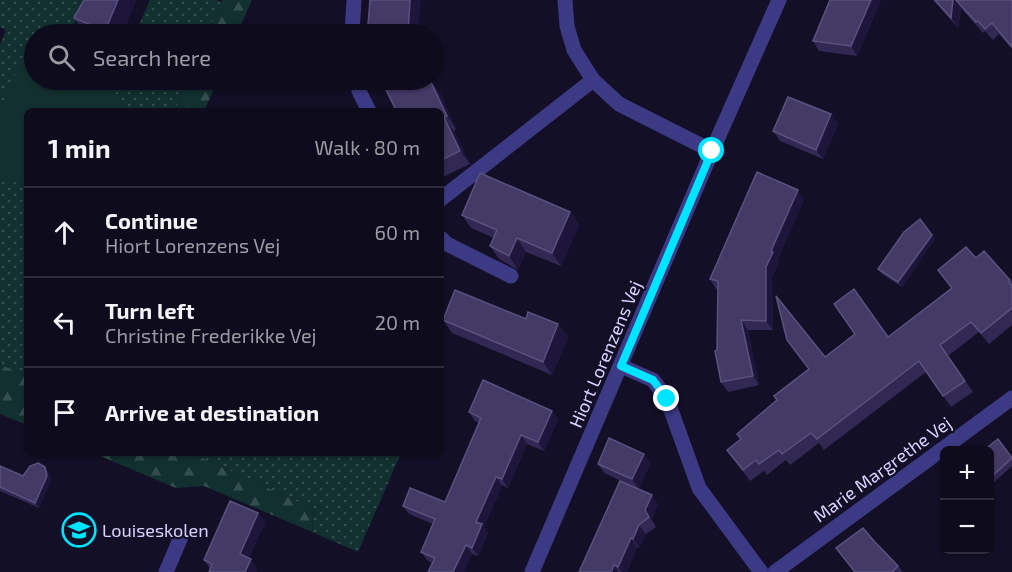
<!DOCTYPE html>
<meta charset="utf-8">
<style>
body{margin:0;font-family:"Exo 2",sans-serif;background:#171425;color:#f1f3f6}
.controls{position:absolute;right:18px;bottom:18px;display:grid;overflow:hidden;border-radius:9px;box-shadow:0 2px 4px #0004}
.controls button{width:54px;height:54px;display:grid;place-items:center;padding:0;border:0;border-bottom:2px solid #2e2b3b;background:#0e0b1c;color:#f1f3f6;font:30px sans-serif}
.stop{position:absolute;width:18px;height:18px;margin:-14px;border:4px solid #00e5ff;border-radius:50%;background:#fff}
.stop.end{background:#00e5ff;border-color:#fff;box-shadow:0 2px 6px #0008}
.list{margin:0;padding:0;list-style:none}
h2{display:flex;justify-content:space-between;align-items:center;height:78px;margin:0;padding:0 24px;font-size:26px}
h2 small{font-size:20px;font-weight:400;color:#9b9ba3}
.list li{display:grid;grid-template-columns:39px 1fr auto;gap:18px;align-items:center;box-sizing:border-box;height:90px;padding:0 24px;border-top:2px solid #2e2b3b}
.list b{display:block;font-size:22px;white-space:nowrap}
.list p{margin:0;font-size:20px;white-space:nowrap;color:#9b9ba3}
.list em{font-size:20px;font-style:normal;color:#9b9ba3}
.icon{flex:none;width:33px;height:33px;fill:none;stroke:currentColor;stroke-width:2;stroke-linecap:round;stroke-linejoin:round}
.map{position:relative;flex:none;width:1012px;height:572px;overflow:hidden}
.search{position:absolute;background:#0e0b1c;box-shadow:0 2px 4px #0004;left:24px;top:24px;width:420px;height:66px;display:flex;align-items:center;gap:15px;box-sizing:border-box;padding:0 21px;border-radius:33px;color:#9b9ba3;font-size:22px}
.panel{position:absolute;background:#0e0b1c;box-shadow:0 2px 4px #0004;left:24px;top:108px;width:420px;height:348px;border-radius:9px}
.map>svg:first-child{display:block}
</style>
<div class="map">
<svg width="1012" height="572" viewBox="0 0 1012 572">
<defs>
<pattern id="forest-firs" width="22" height="20" patternUnits="userSpaceOnUse" patternTransform="scale(1.5)"><rect width="22" height="20" fill="#12302f"/><path d="M5 1l3.5 6h-7zM16 11l3.5 6h-7z" fill="#344d4e"/></pattern>
<pattern id="park-dots" width="8" height="8" patternUnits="userSpaceOnUse" patternTransform="scale(1.5)"><rect width="8" height="8" fill="#12302f"/><path d="M2 2h.1M6 6h.1" fill="none" stroke="#344d4e" stroke-width="1.8" stroke-linecap="round"/></pattern>
</defs>
<rect width="100%" height="100%" fill="#130f26"/>
<g fill="url(#forest-firs)">
<path d="M222,0H252L237,34H207Z"/>
<path d="M188,80H218L204,111H174Z"/>
<path d="M0,364L27,377V425L0,414Z"/>
<path d="M93,453H192L314,509L312,532L204,486L176,488Z"/>
</g>
<g fill="url(#park-dots)">
<path d="M0,0H85L70,34H34V80H188L174,111H27V377L0,364V45L6,30L0,27Z"/>
<path d="M150,0H217L221,2L207,34H135Z"/>
<path d="M192,453H401L358,552L312,532L314,509Z"/>
</g>
<path fill="#12302f" d="M24,54L34,58V80H84L122,96L116,111H27V187L0,176V108Z"/>
<g fill="none" stroke-linecap="round" stroke-linejoin="round">
<g stroke="#3d3a85" stroke-width="15">
<path d="M565,0L567,26L574,50L593,80L619,104L712,151"/>
<path d="M352,34L354,0"/>
<path d="M357,80L359,91L369,111"/>
<path d="M441,199L593,80"/>
<path d="M441,238L447,244L511,276"/>
<path d="M621,366L653,380L667,399L699,488L761,572"/>
<path d="M166,572L181,537"/>
<path d="M532,572L712,151L779,0"/>
<path d="M775,572L1012,398"/>
</g>
</g>
<g fill="#312854">
<path d="M84,0H136L122,34H85L74,18Z"/>
<path d="M421,0L375,34L368,25Z"/>
<path d="M830,0H881L857,56L819,51L813,41Z"/>
<path d="M933,0H1012V49L999,34L993,40L985,31L983,33L961,8L958,28Z"/>
<path d="M431,82L441,95L456,129L454,131L470,164L441,178V111L395,108Z"/>
<path d="M831,114L838,124L823,159L780,141L773,131Z"/>
<path d="M804,199L778,259L779,261L772,277L773,330H748L759,385L728,392L721,382L717,350L718,289H716L710,279Z"/>
<path d="M570,212L579,225L561,266L526,252L518,270L499,259L490,246L494,238L471,228L462,215Z"/>
<path d="M935,239L902,287L882,274L878,269Z"/>
<path d="M984,251L1012,282V325L989,344L979,332L948,356L973,392L951,407L926,372L824,450L819,443L790,465L786,460L767,475L764,471L750,481L727,450L741,439L777,401L809,369L787,340L825,357L888,337L952,289L938,270L976,258Z"/>
<path d="M526,319L558,324L568,337L552,375L452,333L443,320Z"/>
<path d="M552,411L558,419L544,451L527,444L508,488L502,485L484,527L488,533L478,556L472,554L432,563L427,560L421,552L433,524L409,514L403,506L445,502L479,423L475,421L469,412Z"/>
<path d="M990,450L1012,458V466L990,486Z"/>
<path d="M650,463L639,489L604,473L598,464Z"/>
<path d="M0,466L23,476L48,472L51,480L39,508L0,491Z"/>
<path d="M658,504L652,519L656,527L646,534L639,548L637,547L627,572H579Z"/>
<path d="M258,513L265,522L249,558L251,559L257,569L256,572H209L210,569L204,560Z"/>
<path d="M874,541L898,566L903,572H854L836,548Z"/>
</g>
<g fill="#1d163a">
<path d="M118,0H136L122,34H107L105,31Z"/>
<path d="M410,0H421L418,34H408Z"/>
<path d="M871,0H881L857,56L851,46Z"/>
<path d="M953,0H955L961,8L958,28L951,18Z"/>
<path d="M431,82L441,95L456,129L447,116Z"/>
<path d="M831,114L838,124L823,159L816,150Z"/>
<path d="M444,117L454,131L470,164L460,151Z"/>
<path d="M798,190L804,199L778,259L779,261L772,277L773,330L766,321V267L771,251Z"/>
<path d="M570,212L579,225L561,266L552,253Z"/>
<path d="M932,235L935,239L902,287L898,282Z"/>
<path d="M517,238L526,252L518,270L509,256Z"/>
<path d="M741,320L748,330L759,385L753,376Z"/>
<path d="M558,324L568,337L552,375L543,362Z"/>
<path d="M552,411L558,419L544,451L538,442Z"/>
<path d="M521,435L527,444L508,488L502,479Z"/>
<path d="M644,454L650,463L639,489L632,479Z"/>
<path d="M45,467L48,472L51,480L39,508L35,503Z"/>
<path d="M496,477L502,485L484,527L488,533L478,556L472,548L476,522Z"/>
<path d="M652,495L658,504L652,519L656,527L645,510Z"/>
<path d="M258,513L265,522L246,564L240,554Z"/>
<path d="M639,525L646,534L639,548L633,539Z"/>
<path d="M631,538L637,547L627,572H622L618,567Z"/>
<path d="M466,545L472,554L464,572H453Z"/>
<path d="M251,559L257,569L256,572H245Z"/>
<path d="M614,565L619,572H611Z"/>
</g>
<g fill="#433a66" stroke="#5a527e" stroke-width="1.5">
<path d="M84,0H118L105,31L74,18Z"/>
<path d="M370,0H410L408,34H375V26L368,25Z"/>
<path d="M830,0H871L851,46L813,41Z"/>
<path d="M935,0H953L951,18Z"/>
<path d="M956,0H1012V47L992,23L985,29L978,21L976,22Z"/>
<path d="M381,80H426L428,84L431,82L447,116L444,117L460,151L441,160V111H389L395,108Z"/>
<path d="M788,97L831,114L816,150L773,131Z"/>
<path d="M757,172L798,190L771,251L773,252L766,267V321L741,320L753,376L721,382L715,351L717,350L718,281L710,279Z"/>
<path d="M480,173L570,212L552,253L517,238L509,256L490,246L497,230L462,215Z"/>
<path d="M920,219L932,235L898,282L878,269L904,232Z"/>
<path d="M966,247L976,258L984,251L1010,280L1009,282L1012,286V308L981,333L971,322L940,345L965,381L943,396L919,361L817,439L811,433L782,454L779,450L759,464L756,460L743,470L727,450L741,439L737,434L777,400L774,396L809,369L787,340L776,296L825,357L855,334L834,304L854,289L888,337L952,288L938,270Z"/>
<path d="M455,290L526,319L528,312L558,324L543,362L443,320Z"/>
<path d="M483,380L552,411L538,442L521,435L502,479L496,477L476,522L482,524L472,548L466,545L453,572H428L435,558L421,552L435,519L403,506L410,488L445,502L481,418L469,412Z"/>
<path d="M609,438L644,454L632,479L598,464Z"/>
<path d="M998,439L1012,458L990,478V450H984Z"/>
<path d="M38,463L45,467L47,476L35,503L0,487V466L23,476L30,466Z"/>
<path d="M620,481L652,495L645,510L649,517L639,525L633,539L631,538L618,567L614,565L611,572H579Z"/>
<path d="M230,501L258,513L240,554L251,559L245,572H209L212,564L204,560Z"/>
<path d="M863,528L874,541L898,566L892,572H855L836,548Z"/>
</g>
<g fill="none" stroke-linecap="round" stroke-linejoin="round">
<path stroke="#00e5ff" stroke-width="8" d="M667,399L653,380L621,366L712,151"/>
</g>
<defs>
<g id="school-ring" transform="scale(1.725)"><circle r="9.5" fill="#130f26" stroke="#00e5ff" stroke-width="1.5"/><path d="M0-5L7-2L0 1L-7-2ZM-4 1L0 2.5L4 1V4Q0 6-4 4Z" fill="#00e5ff"/></g>
</defs>
<g fill-rule="evenodd">
<use href="#school-ring" x="79" y="530"/>
</g>
<g text-anchor="middle" dominant-baseline="central" stroke-width="4.5" stroke-linejoin="round" paint-order="stroke">
<g font-size="18" fill="#d9d4ff" stroke="#130f26">
<text transform="translate(605 354) rotate(-67)">Hiort Lorenzens Vej</text>
<text transform="translate(882 469) rotate(-36)">Marie Margrethe Vej</text>
</g>
<g font-size="18" fill="#d9d4ff" stroke="#130f26" text-anchor="start">
<text x="102" y="530">Louiseskolen</text>
</g>
</g>
</svg>
<div class="controls">
<button>+</button>
<button>−</button>
</div>
<div class="stop" style="left:712px;top:151px"></div>
<div class="stop end" style="left:667px;top:399px"></div>
<div class="search"><svg class="icon" aria-label="search" viewBox="0 0 24 24"><circle cx="10" cy="10" r="6"/><path d="M15 15l6 6"/></svg>Search here</div>
<section class="panel">
<h2>1 min<small>Walk · 80 m</small></h2>
<ul class="list">
<li><svg class="icon" aria-label="ahead" viewBox="0 0 24 24"><path d="M12 20V5M6 11l6-6 6 6"/></svg><div><b>Continue</b><p>Hiort Lorenzens Vej</p></div><em>60 m</em></li>
<li><svg class="icon" aria-label="left" viewBox="0 0 24 24"><path d="M17 20v-9H6M10 6l-5 5 5 5"/></svg><div><b>Turn left</b><p>Christine Frederikke Vej</p></div><em>20 m</em></li>
<li><svg class="icon" aria-label="arrive" viewBox="0 0 24 24"><path d="M6 21V4h12l-3 4 3 4H6"/></svg><div><b>Arrive at destination</b></div></li>
</ul>
</section>
</div>
